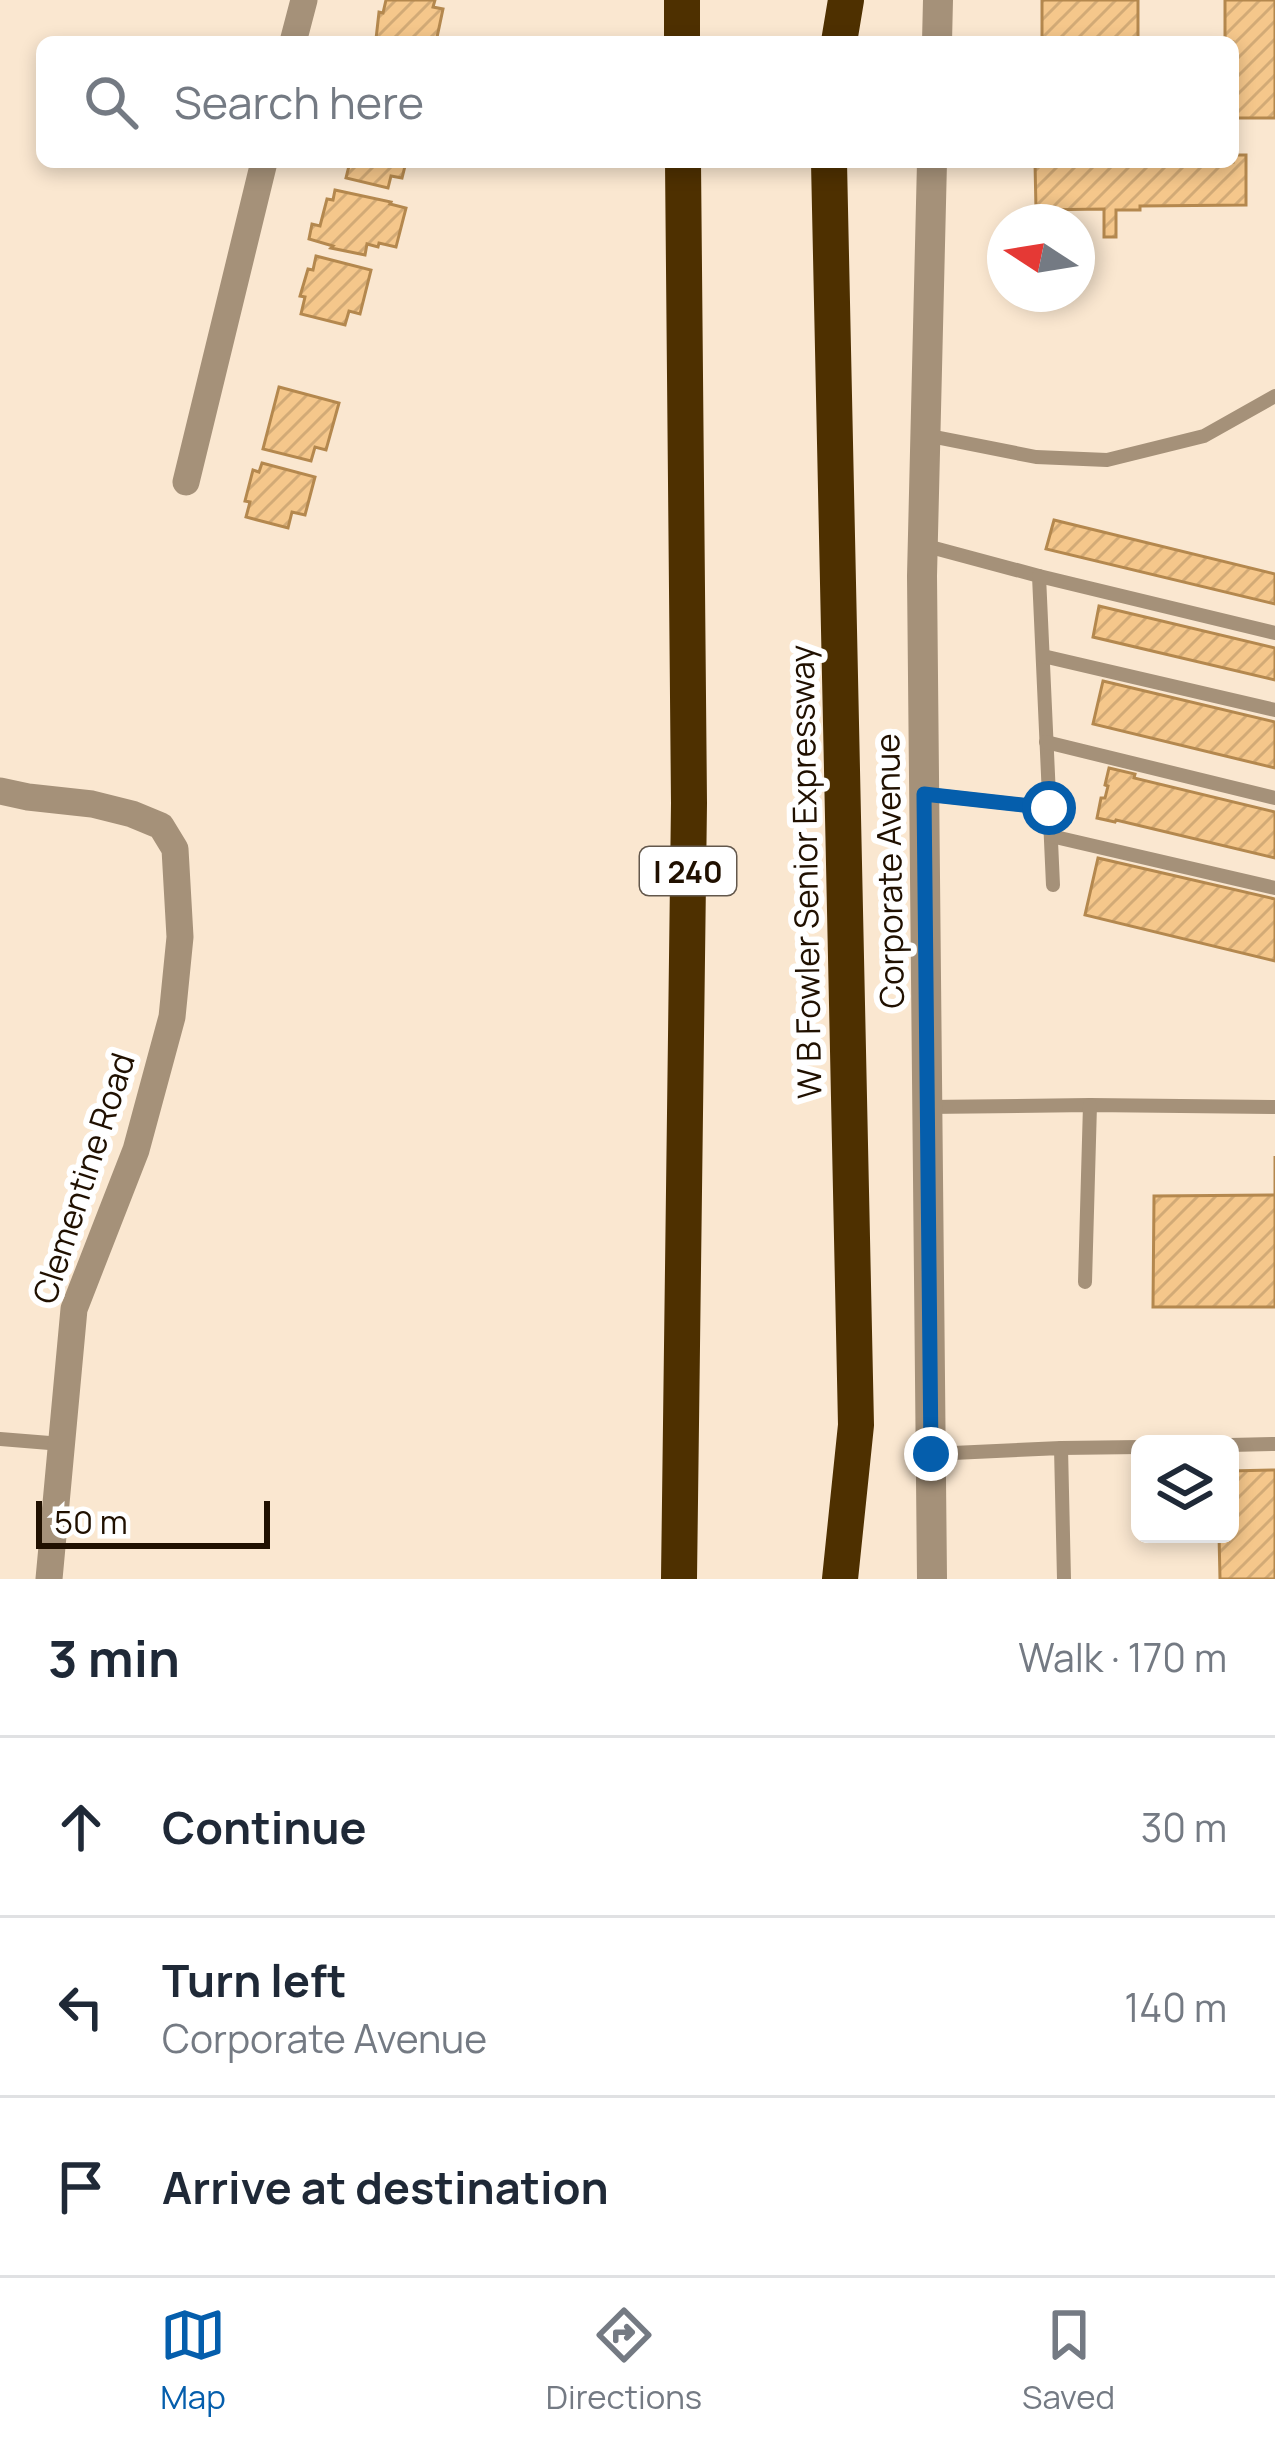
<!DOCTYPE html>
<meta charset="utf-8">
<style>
body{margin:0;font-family:Manrope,sans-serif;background:#f6f6f7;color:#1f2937}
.controls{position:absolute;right:36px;bottom:36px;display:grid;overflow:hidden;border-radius:18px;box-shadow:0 6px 18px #0003}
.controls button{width:108px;height:108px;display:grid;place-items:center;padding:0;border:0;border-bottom:3px solid #e0e1e3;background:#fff;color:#1f2937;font:60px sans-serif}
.compass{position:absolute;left:987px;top:204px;width:108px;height:108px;border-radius:50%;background:#fff;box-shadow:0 6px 18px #0003;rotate:282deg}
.scale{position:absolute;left:36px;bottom:30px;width:234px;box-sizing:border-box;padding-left:12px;border:6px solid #201000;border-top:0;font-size:33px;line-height:42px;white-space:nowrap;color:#201000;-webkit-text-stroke:9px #fff;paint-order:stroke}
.stop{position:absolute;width:36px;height:36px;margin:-27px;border:9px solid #055eac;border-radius:50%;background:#fff}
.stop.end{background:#055eac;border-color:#fff;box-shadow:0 3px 12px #0008}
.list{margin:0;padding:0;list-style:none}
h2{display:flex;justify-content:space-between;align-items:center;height:156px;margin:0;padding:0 48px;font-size:51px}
h2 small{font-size:39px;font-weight:400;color:#747a83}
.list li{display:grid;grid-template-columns:78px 1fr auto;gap:36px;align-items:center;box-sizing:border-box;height:180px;padding:0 48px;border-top:3px solid #e0e1e3}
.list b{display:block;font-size:45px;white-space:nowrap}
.list p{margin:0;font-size:39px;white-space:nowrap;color:#747a83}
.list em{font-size:39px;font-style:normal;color:#747a83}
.icon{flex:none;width:66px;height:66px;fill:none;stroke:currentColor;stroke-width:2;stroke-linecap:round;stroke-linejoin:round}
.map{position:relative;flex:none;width:1275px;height:1579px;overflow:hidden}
.search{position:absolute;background:#fff;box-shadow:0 6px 18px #0003;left:36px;right:36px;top:36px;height:132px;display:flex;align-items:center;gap:30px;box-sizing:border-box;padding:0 42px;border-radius:18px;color:#747a83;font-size:45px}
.sheet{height:696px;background:#fff}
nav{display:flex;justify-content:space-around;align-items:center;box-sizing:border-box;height:168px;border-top:3px solid #e0e1e3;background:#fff;font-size:33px;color:#747a83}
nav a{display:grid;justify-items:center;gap:6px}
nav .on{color:#055eac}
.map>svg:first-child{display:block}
</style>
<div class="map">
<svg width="1275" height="1579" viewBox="0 0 1275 1579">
<defs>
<pattern id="building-hatch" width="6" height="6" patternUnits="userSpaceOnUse" patternTransform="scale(3)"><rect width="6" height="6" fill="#f5c78b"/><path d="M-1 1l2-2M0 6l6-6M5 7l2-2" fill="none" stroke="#d2aa76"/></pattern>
</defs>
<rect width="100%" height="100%" fill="#fae7d0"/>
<g fill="url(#building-hatch)" stroke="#b4884e" stroke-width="3">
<path d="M386,0H435L433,7L443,9L436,42H388L376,39L379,12L383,13Z"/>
<rect x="1042" y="0" width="96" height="42"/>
<path d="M1225,0H1275V118H1233V42H1225Z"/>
<path d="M1233,155H1246V205L1140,206V210H1116V237H1104V209L1036,210L1035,162H1233Z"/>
<path d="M350,162H406L402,178L391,176L388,188L346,178Z"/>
<path d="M335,190L391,202L390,204L406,208L396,247L379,243L378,247L367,244L365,255L331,248L333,246L309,239L312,224L320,226L327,199L333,200Z"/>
<path d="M316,256L371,270L360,314L349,311L345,325L301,314L305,297L300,296L308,269L313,270Z"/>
<path d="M279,387L339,403L326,450L315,447L311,461L263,449Z"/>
<path d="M262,463L315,477L305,515L292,512L288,528L246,517L250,502L245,501L253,470L259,472Z"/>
<path d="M1054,520L1275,574V604L1046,549Z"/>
<path d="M1099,606L1275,648V680L1093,637Z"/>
<path d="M1103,681L1275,722V768L1093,724Z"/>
<path d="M1109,768L1135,774L1134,778L1275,812V858L1116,820L1115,822L1097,818L1101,798H1105L1108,786L1105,785Z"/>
<path d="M1098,858L1275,899V961L1085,915Z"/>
<path d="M1275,1156V1307H1153L1154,1196L1275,1195Z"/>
<path d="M1275,1470V1579H1220L1219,1534H1230V1471Z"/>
</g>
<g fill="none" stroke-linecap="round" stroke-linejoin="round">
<g stroke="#a59179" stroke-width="14">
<path d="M925,435L1036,457L1107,460L1204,436L1275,396"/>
<path d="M923,545L1039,576L1053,885"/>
<path d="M1039,576L1275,633"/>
<path d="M1043,656L1275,710"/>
<path d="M1046,742L1275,798"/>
<path d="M924,794L1049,808"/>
<path d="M1051,836L1275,888"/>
<path d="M927,1107L1090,1105L1275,1107"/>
<path d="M1085,1282L1090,1105"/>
<path d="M0,1439L62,1444"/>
<path d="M1230,1445L1275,1444"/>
<path d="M1061,1448L1140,1447"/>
<path d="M931,1454L1061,1448L1064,1579"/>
</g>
<g stroke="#a59179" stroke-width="27">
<path d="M293,42L304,0"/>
<path d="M186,482L264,162"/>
<path d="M0,791L28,797L92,804L132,814L161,826L175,849L180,937L172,1017L136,1150L74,1309L49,1579"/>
</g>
<g stroke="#a59179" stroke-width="30">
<path d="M937,42L938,0"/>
<path d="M932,162L922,576L932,1579"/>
</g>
<g stroke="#4e3000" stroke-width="36">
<path d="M682,0V42"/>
<path d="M839,42L846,0"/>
<path d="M829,162L856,1425L840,1579"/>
<path d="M679,1579L689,803L683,162"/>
</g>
</g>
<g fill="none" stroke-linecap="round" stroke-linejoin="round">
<path stroke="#055eac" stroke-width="15" d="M931,1454L924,794L1049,808"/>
</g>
<g text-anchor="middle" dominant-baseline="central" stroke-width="12" stroke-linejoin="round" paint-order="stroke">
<rect fill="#fff" stroke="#63584c" stroke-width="3" x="640" y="847" width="96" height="48" rx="9"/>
<g font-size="30" font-weight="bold" fill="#201000">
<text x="688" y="871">I 240</text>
</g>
<g font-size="33" fill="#201000" stroke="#fff">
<text transform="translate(889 871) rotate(-91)">Corporate Avenue</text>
<text transform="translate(805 872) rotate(-91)">W B Fowler Senior Expressway</text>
<text transform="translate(83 1178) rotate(-72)">Clementine Road</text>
</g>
</g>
</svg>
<div class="controls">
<button><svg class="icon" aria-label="layers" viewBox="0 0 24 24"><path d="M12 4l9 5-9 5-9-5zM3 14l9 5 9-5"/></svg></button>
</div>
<svg class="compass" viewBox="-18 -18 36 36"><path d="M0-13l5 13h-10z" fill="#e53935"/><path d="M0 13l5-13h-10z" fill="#747a83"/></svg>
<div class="scale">50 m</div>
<div class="stop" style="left:1049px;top:808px"></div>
<div class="stop end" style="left:931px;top:1454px"></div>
<div class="search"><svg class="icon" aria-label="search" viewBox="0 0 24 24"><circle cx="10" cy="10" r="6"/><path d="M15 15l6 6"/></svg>Search here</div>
</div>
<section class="sheet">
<h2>3 min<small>Walk · 170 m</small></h2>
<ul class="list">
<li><svg class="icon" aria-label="ahead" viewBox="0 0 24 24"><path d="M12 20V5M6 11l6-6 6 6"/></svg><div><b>Continue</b></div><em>30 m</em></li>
<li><svg class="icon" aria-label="left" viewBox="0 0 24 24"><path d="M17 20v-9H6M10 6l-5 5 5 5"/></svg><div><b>Turn left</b><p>Corporate Avenue</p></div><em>140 m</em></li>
<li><svg class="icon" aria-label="arrive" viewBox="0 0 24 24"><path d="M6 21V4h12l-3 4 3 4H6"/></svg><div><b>Arrive at destination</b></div></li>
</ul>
</section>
<nav>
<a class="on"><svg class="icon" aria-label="map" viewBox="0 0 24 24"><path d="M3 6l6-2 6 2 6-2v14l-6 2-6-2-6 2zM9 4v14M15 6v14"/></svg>Map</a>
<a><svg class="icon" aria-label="directions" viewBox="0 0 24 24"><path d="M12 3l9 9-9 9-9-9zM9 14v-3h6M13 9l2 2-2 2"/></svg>Directions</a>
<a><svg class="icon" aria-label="saved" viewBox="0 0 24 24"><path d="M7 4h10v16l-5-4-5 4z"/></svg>Saved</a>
</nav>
